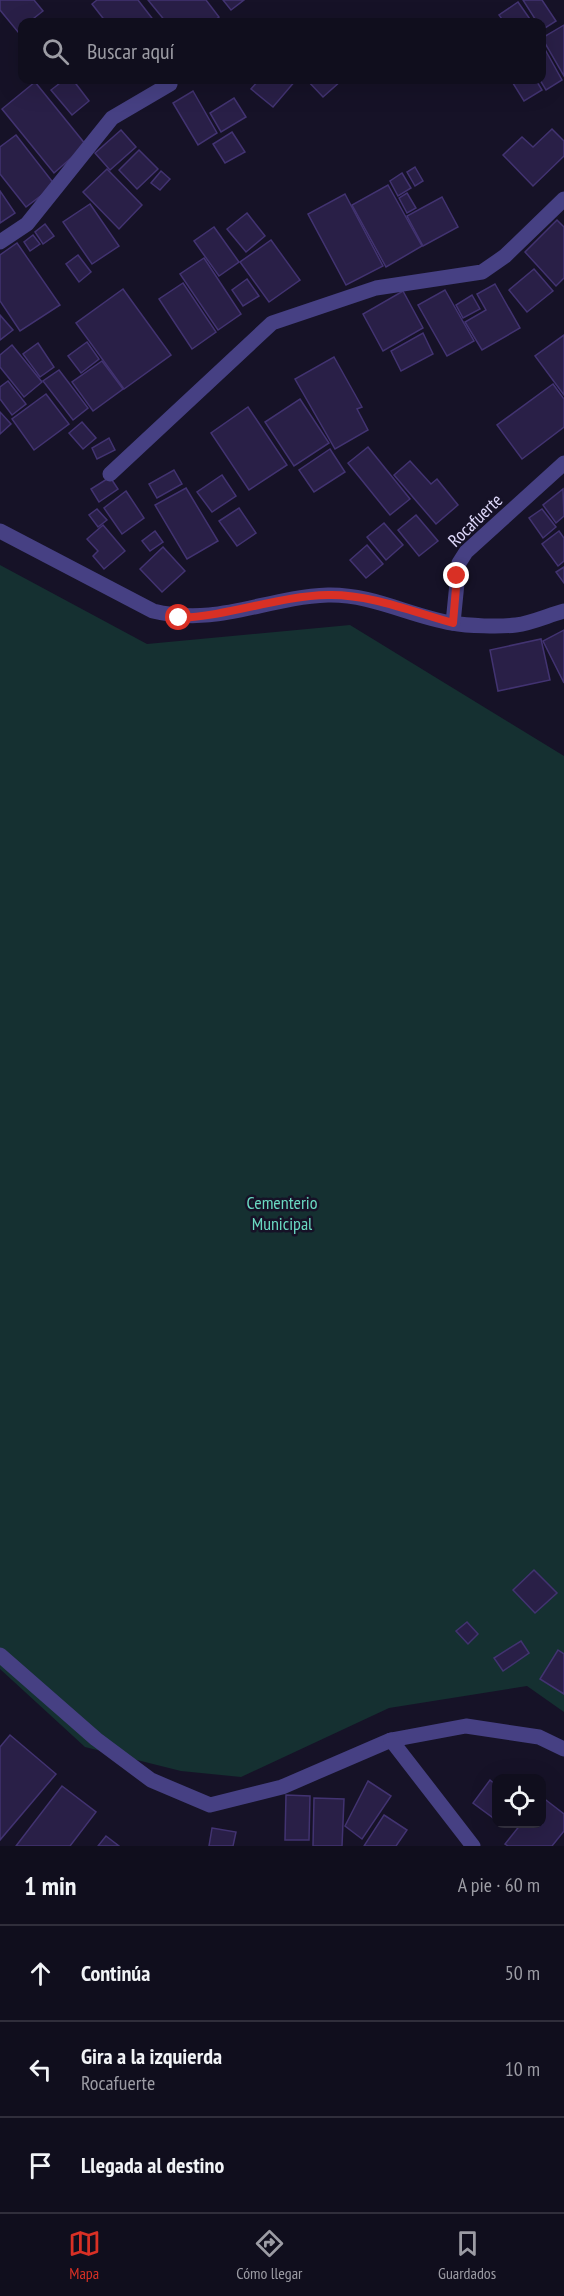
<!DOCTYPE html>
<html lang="es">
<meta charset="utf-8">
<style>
body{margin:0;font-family:"PT Sans Narrow",sans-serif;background:#191726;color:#f1f3f6}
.controls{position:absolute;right:18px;bottom:18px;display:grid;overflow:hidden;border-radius:12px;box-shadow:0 6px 24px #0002}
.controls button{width:54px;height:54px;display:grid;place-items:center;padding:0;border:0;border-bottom:2px solid #302e3b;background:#100e1d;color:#f1f3f6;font:30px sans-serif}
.stop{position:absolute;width:18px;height:18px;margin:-14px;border:4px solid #d93025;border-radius:50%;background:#fff}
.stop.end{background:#d93025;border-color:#fff;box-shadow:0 2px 6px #0008}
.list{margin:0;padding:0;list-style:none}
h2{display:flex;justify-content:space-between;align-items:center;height:78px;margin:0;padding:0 24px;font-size:26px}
h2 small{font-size:20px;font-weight:400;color:#9c9ca4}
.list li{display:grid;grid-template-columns:39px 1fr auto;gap:18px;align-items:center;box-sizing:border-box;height:96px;padding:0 24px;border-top:2px solid #302e3b}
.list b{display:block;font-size:22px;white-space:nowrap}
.list p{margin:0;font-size:20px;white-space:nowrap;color:#9c9ca4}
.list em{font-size:20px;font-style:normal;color:#9c9ca4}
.icon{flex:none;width:33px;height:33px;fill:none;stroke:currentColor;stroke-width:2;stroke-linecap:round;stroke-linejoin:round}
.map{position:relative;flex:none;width:564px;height:1846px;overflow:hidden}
.search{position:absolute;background:#100e1d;box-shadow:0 6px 24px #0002;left:18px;right:18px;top:18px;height:66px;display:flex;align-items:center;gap:15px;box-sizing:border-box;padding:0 21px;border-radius:12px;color:#9c9ca4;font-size:22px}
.sheet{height:366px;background:#100e1d}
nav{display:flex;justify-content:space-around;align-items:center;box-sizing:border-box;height:84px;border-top:2px solid #302e3b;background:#100e1d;font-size:16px;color:#9c9ca4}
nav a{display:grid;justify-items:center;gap:3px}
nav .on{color:#d93025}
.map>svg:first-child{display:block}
</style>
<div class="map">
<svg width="564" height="1846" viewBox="0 0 564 1846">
<rect width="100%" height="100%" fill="#161227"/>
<path fill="#153031" d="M0,565L147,644L350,625L564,756V1712L527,1686L389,1708L241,1777L181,1771L85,1747L0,1669Z"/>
<g fill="#291f47" stroke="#423371" stroke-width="1.5">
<path d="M0,0H34L43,11L29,22H22V28L18,32L0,10Z"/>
<path d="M97,0H138L155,22H106L92,4Z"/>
<path d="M148,0H206L219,17L212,22H166Z"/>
<path d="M223,0H244L231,10Z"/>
<path d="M523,0H542L556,21L542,30V22H537Z"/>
<path d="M518,2L532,22H504L499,15Z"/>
<path d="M564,25V76L542,38Z"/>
<path d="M542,44L562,80L546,90L540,80Z"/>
<path d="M64,80H73L89,101L72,115L51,90Z"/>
<path d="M259,80H296L273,107L251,89Z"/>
<path d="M307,80H342L323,97Z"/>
<path d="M511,80H536L542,90L524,101Z"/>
<path d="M35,82L86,145L54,173L2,109Z"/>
<path d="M193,91L217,133L198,145L173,103Z"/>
<path d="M234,98L246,117L221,132L210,113Z"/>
<path d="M552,129L564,141V156L533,186L503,155L522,137L533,147Z"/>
<path d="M121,130L136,147L110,170L95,153Z"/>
<path d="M232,132L245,152L225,163L213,144Z"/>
<path d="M16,135L55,185L26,207L0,174V147Z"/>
<path d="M139,150L158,169L137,189L119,170Z"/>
<path d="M415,167L423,181L415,186L407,172Z"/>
<path d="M107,169L142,205L119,229L83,192Z"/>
<path d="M161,171L170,179L160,190L151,183Z"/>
<path d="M402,173L411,188L398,196L390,181Z"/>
<path d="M388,185L422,246L386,267L352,205Z"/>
<path d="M0,191L15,213L0,223Z"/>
<path d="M407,193L416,208L407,213L399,198Z"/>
<path d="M345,194L383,266L346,285L308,214Z"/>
<path d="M442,197L458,227L423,246L407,216Z"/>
<path d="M90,204L119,246L92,264L63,222Z"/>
<path d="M247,213L265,236L246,252L227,229Z"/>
<path d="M557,220L564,227V278L556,286L525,252Z"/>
<path d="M45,224L54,236L43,244L35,232Z"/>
<path d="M214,227L239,262L219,276L194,241Z"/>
<path d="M33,235L40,244L30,251L24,242Z"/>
<path d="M271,240L300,280L269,302L240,262Z"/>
<path d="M17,243L60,305L20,331L0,301V255Z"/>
<path d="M78,255L91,272L79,282L66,264Z"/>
<path d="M204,258L241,314L218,330L180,274Z"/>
<path d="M534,269L553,291L527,312L509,290Z"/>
<path d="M247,279L259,296L243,306L232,290Z"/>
<path d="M183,283L216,332L192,349L159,299Z"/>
<path d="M495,284L520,328L482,350L465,322L486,310L477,294Z"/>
<path d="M123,289L171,355L124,389L76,323Z"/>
<path d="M445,290L474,341L447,356L418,305Z"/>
<path d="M403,291L423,328L383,351L363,314Z"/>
<path d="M472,295L480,309L463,318L456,305Z"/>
<path d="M0,315L13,330L0,340Z"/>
<path d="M423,333L433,354L401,371L391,351Z"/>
<path d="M564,335V395L535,356Z"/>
<path d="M87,342L99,359L81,373L68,356Z"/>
<path d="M38,343L54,367L40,377L23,354Z"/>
<path d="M12,345L42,382L24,397L0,367V355Z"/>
<path d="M334,357L362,407L357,409L368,430L335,449L295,379Z"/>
<path d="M102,361L123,389L93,411L72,382Z"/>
<path d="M59,370L88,408L73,420L43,381Z"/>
<path d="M8,381L26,404L12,415L0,399V387Z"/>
<path d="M553,384L564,399V427L522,459L497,425Z"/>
<path d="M46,394L69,424L34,450L12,419Z"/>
<path d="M300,399L329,443L294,466L265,422Z"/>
<path d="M248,407L287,465L249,490L211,433Z"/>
<path d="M0,412L11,424L0,434Z"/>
<path d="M82,422L96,438L83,449L69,433Z"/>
<path d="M109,438L115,450L97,459L92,448Z"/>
<path d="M368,447L410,499L390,515L348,463Z"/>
<path d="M330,449L345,472L314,492L299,470Z"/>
<path d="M410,461L431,484L437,479L458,505L436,524L394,475Z"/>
<path d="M174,470L182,484L157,498L149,484Z"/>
<path d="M222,475L236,496L212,512L197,492Z"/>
<path d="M110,477L118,489L99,502L91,489Z"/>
<path d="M186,488L218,541L187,559L155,505Z"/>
<path d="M563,489L564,516L556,523L543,505Z"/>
<path d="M126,491L144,518L122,534L104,508Z"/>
<path d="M239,508L256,533L237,546L219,521Z"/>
<path d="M97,509L107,520L98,527L89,515Z"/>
<path d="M542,509L556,527L543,538L529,518Z"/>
<path d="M416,515L438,541L419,556L398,530Z"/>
<path d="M384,523L403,545L386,560L367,537Z"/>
<path d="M103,525L125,551L104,569L93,556L98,551L87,539Z"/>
<path d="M155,531L163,542L150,551L142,541Z"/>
<path d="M559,531L564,538V561L558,566L542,544Z"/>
<path d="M367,545L383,564L366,578L350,560Z"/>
<path d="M163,547L185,571L162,592L140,569Z"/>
<path d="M564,567V583L556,572Z"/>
<path d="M564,630V683L543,641Z"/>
<path d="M541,639L550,680L498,691L490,650Z"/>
<path d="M534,1570L557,1593L535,1613L513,1590Z"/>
<path d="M467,1622L478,1634L468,1644L456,1631Z"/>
<path d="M521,1641L529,1653L503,1671L494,1658Z"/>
<path d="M558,1650L564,1654V1694L540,1679Z"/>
<path d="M10,1735L56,1774L0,1840V1747Z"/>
<path d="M490,1780L496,1785V1820L473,1803Z"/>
<path d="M368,1781L391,1796L362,1839L345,1826Z"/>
<path d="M62,1786L96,1812L70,1846H16Z"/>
<path d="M286,1795L310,1796L309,1840H285Z"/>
<path d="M542,1797L564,1814V1831L552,1846H508L505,1844L521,1824H542Z"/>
<path d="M314,1798L344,1799L342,1846H313Z"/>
<path d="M384,1815L407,1830L396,1846H364Z"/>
<path d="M212,1828L236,1832L233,1846H209Z"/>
<path d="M106,1836L119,1846H98Z"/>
</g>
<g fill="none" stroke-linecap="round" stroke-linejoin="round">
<g stroke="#464083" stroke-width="15">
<path d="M0,242L27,224L112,118L170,84"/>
<path d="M110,474L272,323L376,288L482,272L505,256L564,199"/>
<path d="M0,531L153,611C219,627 265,597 328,595C372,594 410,616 452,623C468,626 500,627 516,625C532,623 549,615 564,611"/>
<path d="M453,623L459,563L466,552L564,463"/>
<path d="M0,1655L96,1739L151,1780L210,1805L282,1787L391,1740L466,1726L539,1737L564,1749"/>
<path d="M391,1740L473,1846"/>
</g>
</g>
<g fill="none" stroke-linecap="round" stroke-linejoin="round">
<path stroke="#d93025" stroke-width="8" d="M179,618C230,616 278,596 328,595C370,594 413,612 453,623L457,576"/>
</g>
<g text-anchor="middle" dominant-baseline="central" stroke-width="5" stroke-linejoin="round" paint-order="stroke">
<g font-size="18" fill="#e0dafc" stroke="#161227">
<text transform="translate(475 520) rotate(-44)">Rocafuerte</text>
</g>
<g font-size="18" fill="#6ad9c2" stroke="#161227">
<text x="282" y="1202">Cementerio<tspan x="282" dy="21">Municipal</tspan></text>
</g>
</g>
</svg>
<div class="controls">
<button><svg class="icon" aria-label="locate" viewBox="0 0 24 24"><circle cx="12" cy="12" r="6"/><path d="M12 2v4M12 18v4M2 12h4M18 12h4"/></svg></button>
</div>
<div class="stop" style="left:179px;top:618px"></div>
<div class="stop end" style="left:457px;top:576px"></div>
<div class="search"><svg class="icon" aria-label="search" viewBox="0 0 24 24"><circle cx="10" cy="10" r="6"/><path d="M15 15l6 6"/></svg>Buscar aquí</div>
</div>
<section class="sheet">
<h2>1 min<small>A pie · 60 m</small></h2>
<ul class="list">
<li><svg class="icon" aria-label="ahead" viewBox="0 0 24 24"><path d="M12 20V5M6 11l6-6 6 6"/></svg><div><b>Continúa</b></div><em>50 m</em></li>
<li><svg class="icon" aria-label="left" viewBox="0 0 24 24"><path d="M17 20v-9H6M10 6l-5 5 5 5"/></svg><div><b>Gira a la izquierda</b><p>Rocafuerte</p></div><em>10 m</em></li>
<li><svg class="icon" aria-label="arrive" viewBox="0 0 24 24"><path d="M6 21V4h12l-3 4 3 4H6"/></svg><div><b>Llegada al destino</b></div></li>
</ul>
</section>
<nav>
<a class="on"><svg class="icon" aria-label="map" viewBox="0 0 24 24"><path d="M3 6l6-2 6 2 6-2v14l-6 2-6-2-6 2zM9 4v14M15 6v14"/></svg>Mapa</a>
<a><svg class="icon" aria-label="directions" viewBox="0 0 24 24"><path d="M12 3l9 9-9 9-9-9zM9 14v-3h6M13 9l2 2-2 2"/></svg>Cómo llegar</a>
<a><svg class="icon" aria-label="saved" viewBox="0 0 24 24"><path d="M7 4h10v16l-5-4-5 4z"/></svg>Guardados</a>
</nav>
